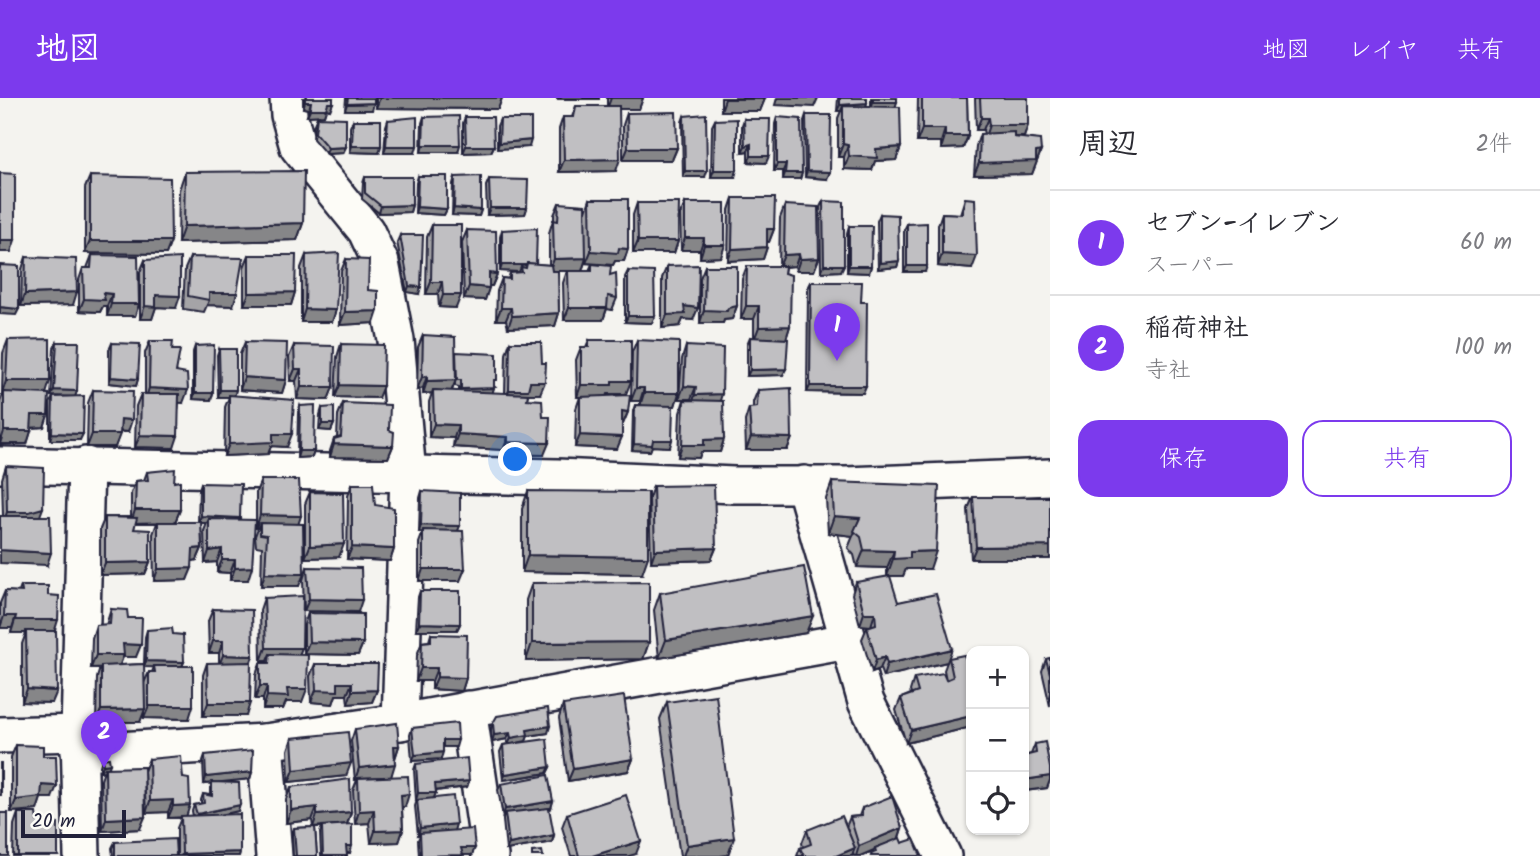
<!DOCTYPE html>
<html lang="ja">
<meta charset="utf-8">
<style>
body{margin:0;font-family:Kalam,"Klee One",sans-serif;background:#f7f7f7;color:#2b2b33}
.controls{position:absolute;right:21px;bottom:21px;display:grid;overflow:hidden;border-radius:14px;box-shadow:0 2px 5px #0004}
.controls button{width:63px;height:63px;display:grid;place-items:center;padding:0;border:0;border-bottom:2px solid #e1e1e2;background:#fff;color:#2b2b33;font:35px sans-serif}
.scale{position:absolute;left:21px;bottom:18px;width:105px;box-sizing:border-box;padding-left:7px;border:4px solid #22223b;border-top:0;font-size:19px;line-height:24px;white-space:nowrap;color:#22223b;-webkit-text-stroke:5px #fdfcf7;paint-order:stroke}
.you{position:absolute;left:516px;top:362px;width:24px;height:24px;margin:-18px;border:5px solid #fff;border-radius:50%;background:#1a73e8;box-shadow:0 0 0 10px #1a73e833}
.badge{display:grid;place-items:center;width:46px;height:46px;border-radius:50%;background:#7c3aed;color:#fff;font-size:23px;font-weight:700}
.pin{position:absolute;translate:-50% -58px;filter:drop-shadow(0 2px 4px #0008)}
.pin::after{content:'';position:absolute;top:37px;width:24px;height:21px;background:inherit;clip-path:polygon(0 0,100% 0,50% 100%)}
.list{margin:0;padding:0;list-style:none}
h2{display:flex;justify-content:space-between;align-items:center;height:91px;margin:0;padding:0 28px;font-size:30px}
h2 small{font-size:23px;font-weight:400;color:#7c7c81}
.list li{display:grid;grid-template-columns:46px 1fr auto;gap:21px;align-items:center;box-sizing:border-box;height:105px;padding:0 28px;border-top:2px solid #e1e1e2}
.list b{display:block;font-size:26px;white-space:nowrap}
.list p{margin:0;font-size:23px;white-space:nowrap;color:#7c7c81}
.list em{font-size:23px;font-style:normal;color:#7c7c81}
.actions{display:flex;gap:14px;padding:21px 28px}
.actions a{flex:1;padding:16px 0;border:2px solid #7c3aed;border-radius:21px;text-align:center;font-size:24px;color:#7c3aed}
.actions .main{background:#7c3aed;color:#fff}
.icon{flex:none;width:38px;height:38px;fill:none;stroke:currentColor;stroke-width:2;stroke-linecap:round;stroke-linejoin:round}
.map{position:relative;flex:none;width:1050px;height:758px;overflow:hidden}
header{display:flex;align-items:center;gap:42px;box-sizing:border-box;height:98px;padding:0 35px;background:#7c3aed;color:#fff}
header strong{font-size:33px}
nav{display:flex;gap:38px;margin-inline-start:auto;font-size:24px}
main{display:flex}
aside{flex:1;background:#fff}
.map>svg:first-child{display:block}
</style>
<header>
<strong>地図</strong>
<nav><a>地図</a><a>レイヤ</a><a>共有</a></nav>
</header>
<main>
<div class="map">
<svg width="1050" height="758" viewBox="0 0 1050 758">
<rect width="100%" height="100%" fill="#f4f3ef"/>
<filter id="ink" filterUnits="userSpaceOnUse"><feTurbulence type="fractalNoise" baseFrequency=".0143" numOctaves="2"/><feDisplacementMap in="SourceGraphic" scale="14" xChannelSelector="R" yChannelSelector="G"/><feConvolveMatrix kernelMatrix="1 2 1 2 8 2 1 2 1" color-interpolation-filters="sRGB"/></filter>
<g filter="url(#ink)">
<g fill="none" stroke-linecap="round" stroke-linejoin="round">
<g stroke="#22223b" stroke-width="40">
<g id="minor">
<path d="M288,0L289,17L298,49L366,133L381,165L396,242L408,376L400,624"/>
<path d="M0,367L557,379L734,387H846L1050,379"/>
<path d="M804,386L866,604L943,758"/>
<path d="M468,611L490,758"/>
<path d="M0,637L79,635"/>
<path d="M265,644L274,758"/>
<path d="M79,654L265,644L412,622L848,543"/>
<path d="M82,758L79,635L86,367"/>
</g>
</g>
<use href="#minor" stroke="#fdfcf7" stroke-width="35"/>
</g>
<g fill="#a5a4a7" stroke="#22223b" stroke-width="2" fill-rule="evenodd">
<path d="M303,0H333L330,12L326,11L324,17L307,18L309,11L303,10Z"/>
<path d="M346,0H374L372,12H345Z"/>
<path d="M376,0H502L498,11L376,10Z"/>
<path d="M607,0H643L639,11H619L616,73L559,74V31L563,19H572L576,8H607Z"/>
<path d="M721,0H765L760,13H721Z"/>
<path d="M838,0H867L866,8H871V0H897L895,9L901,49L896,62L875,63L872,72L844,71V59H838V20L841,13H837Z"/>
<path d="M918,0H967L968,38L963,50L941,51V44H917Z"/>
<path d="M975,0H1028V27L1024,39H1016L1041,53L1032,76L974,77L976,48L980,36H984L983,32H976Z"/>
<path d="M627,15L677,50L672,62H623V27Z"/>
<path d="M806,17L827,81L805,79L804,23Z"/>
<path d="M684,18L705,79H683L682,24Z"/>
<path d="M317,19L343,55L326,56L313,41L314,26Z"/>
<path d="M424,19L458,54H421L422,25Z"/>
<path d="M465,19L494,48L491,54L463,55V25Z"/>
<path d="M777,19L802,75L800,81H783V73H774L775,26Z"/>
<path d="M500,21L529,49L497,51V28Z"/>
<path d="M744,21L766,65L748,64V53L742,54V27Z"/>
<path d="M353,22L379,55L350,54V29Z"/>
<path d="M388,22L415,55H384L386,28Z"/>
<path d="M715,22L735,79H711L712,28Z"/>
<path d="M185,74L303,125L297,142L178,145L179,92Z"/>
<path d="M90,78L171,143L166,156L85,155V90Z"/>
<path d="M418,78L447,111L444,117L415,115L416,85Z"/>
<path d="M365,79L412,107L410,114L379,115L362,101L363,85Z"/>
<path d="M455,79L481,112L479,118L452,117L453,86Z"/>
<path d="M489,81L527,110L525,116L487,117L486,88Z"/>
<path d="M733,100L774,131L769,144H767V149L763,161L728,163L729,112Z"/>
<path d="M965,100L972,171L938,168V127L942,115L960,116Z"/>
<path d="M590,101L628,151L624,163H615L613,167L586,165V161L582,173H589L592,166L610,177L617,200L612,212L607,211L603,222H564L563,185L567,173H558L559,215L555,228L508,230L506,222H496L497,193L502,180L508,181L510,175L519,174L500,173V139L502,132L536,166L549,167V135L553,122H554V117L559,105L586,113Z"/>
<path d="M823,103L841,173L821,174L820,109Z"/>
<path d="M637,105L678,143L674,155H633V117Z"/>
<path d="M685,105L721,159L700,160V152H681L680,117Z"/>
<path d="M785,107L819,160L814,173H796L795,168L785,169L784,175L790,228L786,241L783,277L747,278V246L750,239L754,240V221H741L742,181L747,168H779L780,120Z"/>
<path d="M880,116L899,163L897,169L878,171L877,123Z"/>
<path d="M907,126L925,174H904V132Z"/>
<path d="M432,127L456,210L439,209L438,196H426L427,139Z"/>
<path d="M849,128L871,168L869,175L847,174V135Z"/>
<path d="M467,132L497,176L492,188H489L485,202L464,201L462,144Z"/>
<path d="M400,137L419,196L407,194L397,144Z"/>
<path d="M92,157L139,206L135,218H107V208H103L100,214L79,213V182L83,170H87Z"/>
<path d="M249,157L295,194L291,207H244V169Z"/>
<path d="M306,157L332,224H301V170Z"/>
<path d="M26,159L73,207L21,208L22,171Z"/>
<path d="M190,159L233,208L207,207L204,214L183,211L185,171Z"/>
<path d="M346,161L368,192L374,225L340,227L341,173Z"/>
<path d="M145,162L176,210L156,209L152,221H140V174Z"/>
<path d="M667,168L693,222L683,221L680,228L662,230V180Z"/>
<path d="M705,168L737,208L732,221L724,222L723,225H700V180Z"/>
<path d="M628,173L655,218L652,225L625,224V179Z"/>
<path d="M811,184L861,204L863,295L807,294L808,190Z"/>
<path d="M423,237L455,256L456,254L495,289H494L492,295H505L506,256L510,244L540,296H528L527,301L544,357L504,356L503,352L453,349L454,340L429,339V304L432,295L423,296V290L417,292L418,249ZM455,284V288L459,289V293H452Z"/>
<path d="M8,242L46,296L48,317L44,329L32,330L27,346H0V304L3,296H2L3,255Z"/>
<path d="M589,242L626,296H608V298L628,314L623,326H622L617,351L575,349L576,311L580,299H577L576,262L581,249H586Z"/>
<path d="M637,242L679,295L675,308H656L670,349L652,348L650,353L632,352L633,313L635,307H640V303H631L632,254Z"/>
<path d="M150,243L172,252L183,305L179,304L174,350L135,349L136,308L141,296H145V255Z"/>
<path d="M57,244L77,293L75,298L80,342H50V305L53,299H60L51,298L54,250Z"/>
<path d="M245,244L286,282L282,295L240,292V256Z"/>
<path d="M112,245L138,281L136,288L109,285V252Z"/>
<path d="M341,246L378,300L335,299L337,259Z"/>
<path d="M294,247L333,289L328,302L297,301L296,283H290L289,259Z"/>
<path d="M195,248L213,295L211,302L193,301V254Z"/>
<path d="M686,248L720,303L724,341L720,354H701L699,360L678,359L680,315L684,302H691V301H679L682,261Z"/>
<path d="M219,251L234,297L287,349L271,348L268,356L224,358L225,309L229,299H218L217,257Z"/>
<path d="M93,292L128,334H120L115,349H87L88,305Z"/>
<path d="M758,292L792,340L787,352H746L745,323L749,310H753V304Z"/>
<path d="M343,305L389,332L393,348L388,360L330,359V353L334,341L337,340L338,317Z"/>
<path d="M300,308L314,353L312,359L297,360L298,315Z"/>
<path d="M322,310L334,326L331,333L319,332L320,317Z"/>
<path d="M6,368L40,418L47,467L3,418L2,381Z"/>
<path d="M147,374L174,384L180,412L175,424H198L199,391L201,385L240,420L248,482H230V475L217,474V464L205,465L204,433L207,425H201L202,450L197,462L192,463L187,482L154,483L153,436L157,425H135L134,431L150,464L145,476L100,477V431L105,419H131V395L136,383L144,382Z"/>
<path d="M261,382L298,426L299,488H261L262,449L256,448L255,438L258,430H256V394Z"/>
<path d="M832,384L930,471H906L903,478H887V470L857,469L854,457L848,450L853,438L828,435L826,401Z"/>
<path d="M352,386L375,407L394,451L390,463L347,461L348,398Z"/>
<path d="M653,388L716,450L711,462L651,464L649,400Z"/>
<path d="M422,393L458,433L460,483H419V445L423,434H419L420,400Z"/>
<path d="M528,393L642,476L522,474V411Z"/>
<path d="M310,394L339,459L305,460V406Z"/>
<path d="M973,399H1050V461H971L968,411Z"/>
<path d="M307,469L358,514L304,513L303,482Z"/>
<path d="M856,484L898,504L949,560L968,566L971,565V629L906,645L896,612L901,600L911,596L910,593L914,580L946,582L944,572L947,564L883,579L880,571L872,574L862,541L867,529L871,528L860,527L852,496Z"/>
<path d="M532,485L649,544L643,561L526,563V502Z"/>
<path d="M21,488L48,497L54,533L52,605L22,604V546L26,535H11L12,530H0V505L5,493L19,494Z"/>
<path d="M420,493L460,526L457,532H416L418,499Z"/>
<path d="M660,495L806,535L659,560L654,512Z"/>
<path d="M264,500L299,557L302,604H286L283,611H263V601H255L256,577L260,565H266L267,563H261L260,512Z"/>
<path d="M111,511L128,520L136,559H123L120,567L144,566L145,539L147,532L173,536L184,564L182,568L189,621L144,620V613L140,624H96L97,580L100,570H91L92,540L96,527H106ZM144,569H154L152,574H149L144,585Z"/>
<path d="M213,511L251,564L246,618H203V577L207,565H219V555H209L208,523Z"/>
<path d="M308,515L363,545L358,557L304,556V527Z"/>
<path d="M431,536L466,580L462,593L432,591V583H416L417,557L422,544L429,543Z"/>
<path d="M1050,560V608L1042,573L1046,561Z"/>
<path d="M315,566L377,592L372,604L348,606L347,597H336L333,606L311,604L310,578Z"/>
<path d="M667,604L728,757L720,758H680L660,621Z"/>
<path d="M563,607L633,661L628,673L568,683L559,620Z"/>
<path d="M493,625L548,635L528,638L526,643L514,645L550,669L547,675L503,682L500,654L503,647L508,646L507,641L492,644L491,632Z"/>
<path d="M412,630L456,649H443L441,661L412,663L410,637Z"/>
<path d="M355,631L399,648L395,660L391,678L405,709H402L403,732L399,744L371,745L369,725L355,726L353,692L357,682H355L351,643Z"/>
<path d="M292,640L346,678L289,684L288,652Z"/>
<path d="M1035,646L1050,670V682L1047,690L1024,693V658L1031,656Z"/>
<path d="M16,647L43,658L52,700H41L37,712L11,714V659Z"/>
<path d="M205,657L252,674L250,681L218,684L238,713L224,716L240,754L239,758H177V730L181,720H168V714L146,715L144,673L149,661L186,718H193L192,713L194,707L201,706V702L203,696L210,697V691L212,685L204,686L203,663Z"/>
<path d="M102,661L140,731L102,733L101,682L104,673L100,674V668Z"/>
<path d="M416,666L469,683L467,689L436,693L434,700L454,733L472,757H463L462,758H419L418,742L420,737H418L415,708L417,702H416L414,672Z"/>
<path d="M501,686L553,703L551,710L544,711L554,737L552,744L506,752L503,722L504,717L503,718L498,692Z"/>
<path d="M291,689L351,714L347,726L350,755H347V758H321L320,735L322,729H315L317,758H293L292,736L294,730L313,729L312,722L286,725V701Z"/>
<path d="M862,710L902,730L899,740L902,745L921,758H871L874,752L863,758H854L853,755L852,758H797L800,750L803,749L802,745L807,732L846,729L850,719L859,718Z"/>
<path d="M18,715L37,723L59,758H13L14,727Z"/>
<path d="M567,716L636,756L629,758H571L562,729Z"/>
<path d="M115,744L176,758H113L112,750Z"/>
</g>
<g fill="#868688" stroke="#22223b" stroke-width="2">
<path d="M380,0H502L498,11L376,10Z"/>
<rect x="557" y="0" width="42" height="1"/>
<path d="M611,0H643L639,11H607Z"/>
<path d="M777,0H818L814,9L775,7Z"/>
<path d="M725,1H765L760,13H721Z"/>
<path d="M305,4H311L309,11L303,10Z"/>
<path d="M873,4H897L895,10L871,11Z"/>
<path d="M328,5H333L330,12L326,11L324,17L307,18L310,11Z"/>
<path d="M374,5L372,12H345L347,6Z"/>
<path d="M867,5L865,12L843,8L841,13H837L840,7Z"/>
<path d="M981,20H988L983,32H976Z"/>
<path d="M989,27H1028L1024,39H985Z"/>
<path d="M922,31H945L941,44H917Z"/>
<path d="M945,38H968L963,50L941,51Z"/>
<path d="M531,42L529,49L497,51L499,45Z"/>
<path d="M751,46L748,53L742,54L745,48Z"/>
<path d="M843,46L848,47L844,59H838Z"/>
<path d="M423,47H460L458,54H421Z"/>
<path d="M352,48H381L379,55L350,54Z"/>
<path d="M386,48H417L415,55H384Z"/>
<path d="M466,48H494L491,54L463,55Z"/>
<path d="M346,49L343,55L326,56L328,50Z"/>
<path d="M901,49L896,62L875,63L872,72L844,71L849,58L876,51Z"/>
<path d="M628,50H677L672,62H623Z"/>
<path d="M1041,53L1032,76L974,77L979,65Z"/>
<path d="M751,58H769L766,65L748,64Z"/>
<path d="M620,61L616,73L559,74L564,62Z"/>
<path d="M777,66H786L783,73H774Z"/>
<path d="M714,72H737L735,79H711Z"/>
<path d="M685,73H707L705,79H683Z"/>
<path d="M807,73L830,74L827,81L805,79Z"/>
<path d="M785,75H802L800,81H783Z"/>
<path d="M412,107L410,114L379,115L381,108Z"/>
<path d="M417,109L447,111L444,117L415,115Z"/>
<path d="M454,110L481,112L479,118L452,117Z"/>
<path d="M490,110H527L525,116L487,117Z"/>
<path d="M303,125L297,142L178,145L184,128Z"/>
<path d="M767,131H774L769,144H762Z"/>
<path d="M685,140H704L700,152H681Z"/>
<path d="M0,142H15L11,154H0Z"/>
<path d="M90,143H171L166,156L85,155Z"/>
<path d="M638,143H678L674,155H633Z"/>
<path d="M704,147H725L721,159L700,160Z"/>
<path d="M767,149L763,161L728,163L732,151Z"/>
<path d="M619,150L628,151L624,163H615L613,167L586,165L591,153Z"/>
<path d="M799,156L795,168L779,169L784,157Z"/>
<path d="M942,156L977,158L972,171L938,168Z"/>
<path d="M586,160L582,173H549L554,161Z"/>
<path d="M819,160L814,173H796L800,161Z"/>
<path d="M899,163L897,169L878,171L880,165Z"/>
<path d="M502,167H536L533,174L521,169L519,174L500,173Z"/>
<path d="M824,167H844L841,173L821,174Z"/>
<path d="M849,168H871L869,175L847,174Z"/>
<path d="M907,168H927L925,174H904Z"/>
<path d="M489,175L497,176L492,188H484Z"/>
<path d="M431,184H442L438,196H426Z"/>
<path d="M409,188L421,189L419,196L407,194Z"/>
<path d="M469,188L489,190L485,202L464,201Z"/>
<path d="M77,194L73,207L21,208L25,196Z"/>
<path d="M295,194L291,207H244L249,195Z"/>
<path d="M103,195L112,196L107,208H103L100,214L79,213L84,201Z"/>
<path d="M209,195H237L233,208L207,207L209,202Z"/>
<path d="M156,197L180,198L176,210L156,209L152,221H140L145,208Z"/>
<path d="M443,197H461L456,210L439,209Z"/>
<path d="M111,206H139L135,218H107Z"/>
<path d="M684,208L698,210L693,222L683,221L680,228L662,230L667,217Z"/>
<path d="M737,208L732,221L724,222L723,225H700L704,212Z"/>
<path d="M746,208H759L754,221H741Z"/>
<path d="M0,209L19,211L16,217L0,216Z"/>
<path d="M501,210H511L506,222H496Z"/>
<path d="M569,210H607L603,222H564Z"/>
<path d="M305,211L336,212L332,224H301Z"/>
<path d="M378,213L374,225L340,227L345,214Z"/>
<path d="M559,215L555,228L508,230L512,218Z"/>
<path d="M628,218H655L652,225L625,224Z"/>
<path d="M790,228L786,241L754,242L759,229Z"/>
<path d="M295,271H301L296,283H290Z"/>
<path d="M786,271L783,277L747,278L750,272Z"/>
<path d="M427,278L423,290L417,292L422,279Z"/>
<path d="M111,279L138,281L136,288L109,285Z"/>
<path d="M244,279L286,282L282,295L240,292Z"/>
<path d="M456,282L451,294L433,292L432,295L423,296L427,283Z"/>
<path d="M6,283H50L46,296H2Z"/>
<path d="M612,283H631L626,296H608L607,299H577L581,287Z"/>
<path d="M530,284H545L540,296H526L504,304L509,292Z"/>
<path d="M340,287L383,288L378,300L335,299Z"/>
<path d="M684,288L696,289L691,301H679Z"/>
<path d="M810,288H866L863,295L807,294Z"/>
<path d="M301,289H333L328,302L297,301Z"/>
<path d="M149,290L188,292L183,305L145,303Z"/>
<path d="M494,290L492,296L458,298L461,291Z"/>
<path d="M636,290H644L640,303H631Z"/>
<path d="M54,292L77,293L75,299L51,298Z"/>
<path d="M220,292H236L234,299H218Z"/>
<path d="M195,295H213L211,302L193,301Z"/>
<path d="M644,295H679L675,308H640Z"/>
<path d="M722,296L718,309H691L695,297Z"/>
<path d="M622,313L628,314L623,326H618Z"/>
<path d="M32,317H48L44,329L27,330Z"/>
<path d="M121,321L132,322L128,334L116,333Z"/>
<path d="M322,326H334L331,333L319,332Z"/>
<path d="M434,326L458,327L454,340L429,339Z"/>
<path d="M4,333H31L27,346H0Z"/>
<path d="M52,335L83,336L80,342H50Z"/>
<path d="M92,336H120L115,349H87Z"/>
<path d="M273,336H292L287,349L271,348L268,356L224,358L229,346Z"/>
<path d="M458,336L508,339L503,352L453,349Z"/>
<path d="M140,337L178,338L174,350L135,349Z"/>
<path d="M580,337L622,339L617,351L575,349Z"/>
<path d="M751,339L792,340L787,352H746Z"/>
<path d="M724,341L720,354H701L699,360L678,359L682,347L704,342Z"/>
<path d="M653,342H672L670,349L652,348L650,353L632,352L634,346Z"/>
<path d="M508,344L549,345L544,357L504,356Z"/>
<path d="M334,346L393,348L388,360L330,359Z"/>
<path d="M299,353H314L312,359L297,360Z"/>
<path d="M43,410L38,423L3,426L7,414Z"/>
<path d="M135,412H180L175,424L131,425Z"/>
<path d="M260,417L301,418L297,430L260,425L258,430H256Z"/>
<path d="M201,418L240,420L238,427L209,421L207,425H198Z"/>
<path d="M834,418L860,420L853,438L828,435Z"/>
<path d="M421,427L460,428L457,435L419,434Z"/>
<path d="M344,446L339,459L305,460L310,448Z"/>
<path d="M1050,448V461H971L976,449Z"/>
<path d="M352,449L394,451L390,463L347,461Z"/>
<path d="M202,450L197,462L189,464L193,451Z"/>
<path d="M716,450L711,462L651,464L655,452Z"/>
<path d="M222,451L217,464L205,465L209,453Z"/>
<path d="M0,452L51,455L47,467L0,465Z"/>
<path d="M864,452L894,453L887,470L857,469Z"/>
<path d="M936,453L930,471H906L903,478H887L893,461L910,454Z"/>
<path d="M528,457L648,459L642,476L522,474Z"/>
<path d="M222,462H235L230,475L217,474Z"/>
<path d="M150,464L145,476L100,477L105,465Z"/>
<path d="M252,469L248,482H230L235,470Z"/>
<path d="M192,470L187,482L154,483L158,471Z"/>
<path d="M423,471H465L460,483H419Z"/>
<path d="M265,475L304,476L299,488H261Z"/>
<path d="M309,501L362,502L358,514L304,513Z"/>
<path d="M864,515H875L871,528L860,527Z"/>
<path d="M4,518H16L12,530H0Z"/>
<path d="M813,518L806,535L659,560L666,542Z"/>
<path d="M15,522H58L54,535H11Z"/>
<path d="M419,525L460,526L457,532H416Z"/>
<path d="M213,543H223L219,555H209Z"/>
<path d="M309,544L363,545L358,557L304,556Z"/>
<path d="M649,544L643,561L526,563L532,545Z"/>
<path d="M123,546L141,547L136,559H123L119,569L91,570L96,557Z"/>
<path d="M266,550H302L297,562L270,556L267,563H261Z"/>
<path d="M952,551L947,564L883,579L887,566Z"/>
<path d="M223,557L253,558L249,570H218Z"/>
<path d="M885,559L880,571L872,574L876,562Z"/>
<path d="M146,563L184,564L181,570L144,569Z"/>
<path d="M421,570H437L432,583H416Z"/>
<path d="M437,579L466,580L462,593L432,591Z"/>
<path d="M338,585H352L347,597H336L333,606L311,604L316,592Z"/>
<path d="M260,588H267L263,601H255Z"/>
<path d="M27,591L57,593L52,605L22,604Z"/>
<path d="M287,591H307L302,604H286L283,611H263L267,598Z"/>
<path d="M377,592L372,604L348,606L352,593Z"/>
<path d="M208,605H250L246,618H203Z"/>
<path d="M149,608H193L189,621L144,620Z"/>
<path d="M1028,610L1026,617H1024V611Z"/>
<path d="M145,611L140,624H96L101,612Z"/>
<path d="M971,618V629L906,645L911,632Z"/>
<path d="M550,628L548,635L528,638L526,643L508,647L511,640L527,632Z"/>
<path d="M510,635L507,641L492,644L494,637Z"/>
<path d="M443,642H458L456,649H441Z"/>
<path d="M394,648H399L395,661Z"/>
<path d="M443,654L441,661L412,663L415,657Z"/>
<path d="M633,661L628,673L568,683L573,671Z"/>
<path d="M351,665L346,678L289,684L294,672Z"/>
<path d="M110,666L108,672L105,670L104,673L100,674L103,667Z"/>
<path d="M395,666L391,679L358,680L357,682H355L359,670Z"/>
<path d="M550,669L547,675L503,682L505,676Z"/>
<path d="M252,674L250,681L204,686L206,679Z"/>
<path d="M1050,678V682L1047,690L1024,693V682Z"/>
<path d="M469,683L467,689L433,693L435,686Z"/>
<path d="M42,687L57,688L52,700H41L37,712L11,714L16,702Z"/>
<path d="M418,695H436L433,702H416Z"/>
<path d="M409,696L405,709H396L401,697Z"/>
<path d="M173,702L168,714L146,715L150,703Z"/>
<path d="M553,703L551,710L505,717V715L504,717L503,718L505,711Z"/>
<path d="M190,707L186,719L168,720L173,708Z"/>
<path d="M240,707L238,713L194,723L197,716Z"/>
<path d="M317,709L312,722L286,725L291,712Z"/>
<path d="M374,712L369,725L355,726L359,713Z"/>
<path d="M351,714L347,726L313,729L317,717Z"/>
<path d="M145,719L140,731L102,733L106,721Z"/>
<path d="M456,726L454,733L418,737L420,730Z"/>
<path d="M902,730L898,742L875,750L874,752L860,758H856L859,748Z"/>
<path d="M403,732L399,744L371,745L375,733Z"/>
<path d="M554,737L552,744L506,752L509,746Z"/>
<path d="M734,740L728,757L720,758H683L687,747Z"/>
<path d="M641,743L636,756L629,758H592Z"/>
<path d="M346,748H352L350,755H344Z"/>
<path d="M461,750H475L472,757H458Z"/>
<path d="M855,750L852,758H836Z"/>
<path d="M240,754L239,758H181L182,756Z"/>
</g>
<g fill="#c0bfc2" stroke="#22223b" stroke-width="2">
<path d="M305,0H333V5H328L326,11H310L311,4H305Z"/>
<path d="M348,0H374V5L347,6Z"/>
<rect x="725" y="0" width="40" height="1"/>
<path d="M840,0H867V5L840,7Z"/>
<rect x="873" y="0" width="24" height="4"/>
<path d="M922,0H967L968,38H945V31H922Z"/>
<path d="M980,0H1028V27H989L988,20H981Z"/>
<path d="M576,8H619L620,61L564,62L563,19H574Z"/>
<path d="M843,8L900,9L901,49L876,51L877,60L849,58L848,47L843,46Z"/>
<path d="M676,14L677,50H628L627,15Z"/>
<path d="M706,16L707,73H685L684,18Z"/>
<path d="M806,17H831L830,74L807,73Z"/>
<path d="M459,18L460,47H423L424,19Z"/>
<path d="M317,19L346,20V49L328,50L315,35Z"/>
<path d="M417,19V48H386L388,22Z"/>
<path d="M465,19H493L494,48H466Z"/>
<path d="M777,19L801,21L802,75H785L786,66H777Z"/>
<path d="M500,21H531V42L499,45Z"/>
<path d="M737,21V72H714L715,22Z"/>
<path d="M744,21H770L769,58H751V46L745,48Z"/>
<path d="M353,22H381V48H352Z"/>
<path d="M1014,34V39L1040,42L1041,53L1036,54V63L979,65L980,36Z"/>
<path d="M304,73L303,125L184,128L185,74Z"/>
<path d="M0,75L15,76V142H0Z"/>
<path d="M90,78L170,80L171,143H90Z"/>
<path d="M418,78H447V111L417,109Z"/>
<path d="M481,78V112L454,110L455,79Z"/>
<path d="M365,79H412V107L381,108L365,95Z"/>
<path d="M489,81L528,82L527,110H490Z"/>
<path d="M733,100H775L774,131H767V149L732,151Z"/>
<path d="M965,100L975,101L977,158L942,156V115L962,116Z"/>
<path d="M590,101H628V151L619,150L618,155L591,153Z"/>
<path d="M823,103L844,104V167H824Z"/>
<path d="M559,105L585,107L586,160L554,161L553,122L558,123Z"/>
<path d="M637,105H679L678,143H638Z"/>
<path d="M685,105H725V147H704V140H685Z"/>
<path d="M785,107L818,109L819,160L800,161L799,156L784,157Z"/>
<path d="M880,116L898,117L899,163L880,165Z"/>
<path d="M927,125V168H907V126Z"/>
<path d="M432,127H461V197H443L442,184H431Z"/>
<path d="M849,128H872L871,168H849Z"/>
<path d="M537,130L536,166L527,165V167H502V132Z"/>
<path d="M467,132L496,133L497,176L489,175V190L469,188Z"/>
<path d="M400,137H423L421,189L409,188Z"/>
<path d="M339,155L336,212L305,211L306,157Z"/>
<path d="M92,157L138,158L139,206H111L112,196L103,195L105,202L84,201L83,170H91Z"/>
<path d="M249,157H296L295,194L249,195Z"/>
<path d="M26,159L76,161L77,194L25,196Z"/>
<path d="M190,159L243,160L237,195H209V202L188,198Z"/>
<path d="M180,160V198L156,197V209L145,208V162Z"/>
<path d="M346,161L369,162L368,192L378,193V213L345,214Z"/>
<path d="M527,165L551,167L552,173H558L559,215L512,218L511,210H501L502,180L510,181V175L522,174L521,169L526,170Z"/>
<path d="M592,166L611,168L610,177L616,175L617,200L608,198L607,210H569L568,173H592Z"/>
<path d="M0,167L19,168V211L0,209Z"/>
<path d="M699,167L698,210L684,208L685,216L667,217V168Z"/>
<path d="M705,168H737V208L728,210L727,213L704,212Z"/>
<path d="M747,168H785L784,175L791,177L790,228L759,229V208H746Z"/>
<path d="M628,173L654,174L655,218H628Z"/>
<path d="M811,184H862L861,204H867L866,288H810Z"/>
<path d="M423,237L455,239L456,282L427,283V278L422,279Z"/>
<path d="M750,239L788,241L786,271L750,272Z"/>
<path d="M50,241V283H6L8,242Z"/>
<path d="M589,242H631V283H612V287H581V249H589Z"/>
<path d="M637,242L679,244V295H644V290H636Z"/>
<path d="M150,243H173L172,252H180L176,274L187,276L188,292L149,290Z"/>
<path d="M57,244H79L77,293L54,292Z"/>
<path d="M245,244L287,245L286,282L244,279Z"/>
<path d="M510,244H541L542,265H546L545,284H530L528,292H509Z"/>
<path d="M112,245L140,246L138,281L111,279Z"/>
<path d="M341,246L384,247L383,288L340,287Z"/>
<path d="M214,247L213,295H195V248Z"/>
<path d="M294,247L334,248L333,289H301V271H295Z"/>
<path d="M686,248L723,250L722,296L695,297L696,289L684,288Z"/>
<path d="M219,251H236V292H220Z"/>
<path d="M456,254L497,256V282H494V290L461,291V282H457Z"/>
<path d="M791,290L792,340L751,339L749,310L757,309L758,292Z"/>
<path d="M93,292L133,293L132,322L121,321L120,336H92Z"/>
<path d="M433,292L528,296L527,301L542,302L543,319H550L549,345L508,344V339L458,336V327L434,326Z"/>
<path d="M4,294L49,296L48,317H32L31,333H4Z"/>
<path d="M141,296H179L178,338L140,337Z"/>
<path d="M229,297L294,302L292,336H273V344L229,346Z"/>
<path d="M630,297L628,314L622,313V339L580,337V299Z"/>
<path d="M84,298L83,336L52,335L53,299Z"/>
<path d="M684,302L723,303L724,341L704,342V347H682Z"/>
<path d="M343,305L390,307L389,332L394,334L393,348L334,346V341L341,339Z"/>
<path d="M315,307L314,353H299L300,308Z"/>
<path d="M635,307L673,308L672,342H653L652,347L634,346Z"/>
<path d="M334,309V326H322V310Z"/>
<path d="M6,368L44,370L43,410L29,414H7Z"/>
<path d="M175,371L174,384L180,383V412H135L136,383L148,382L147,374Z"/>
<path d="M261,382H299L301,418L260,417Z"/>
<path d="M832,384L939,388L936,453L910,454V460L893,461L894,453L864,452L861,439L854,433L860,420L834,418Z"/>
<path d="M201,385L241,386L240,420L201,418Z"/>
<path d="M352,386H373L375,407L394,410V451L352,449Z"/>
<path d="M714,387L716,450L655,452L653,388Z"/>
<path d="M422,393L460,395V428L421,427Z"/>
<path d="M528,393L648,394V459L528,457Z"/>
<path d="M310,394L343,395L344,446L310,448Z"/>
<path d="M973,399H1050V448L976,449Z"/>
<path d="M0,418H50L51,455L0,452Z"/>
<path d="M105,419L137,420L134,431L150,432V464L105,465Z"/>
<path d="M209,421L255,422L252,469L235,470V462H222V451L209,453Z"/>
<path d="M158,424H201L202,450L193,451L192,470L158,471Z"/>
<path d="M260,425L303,426L304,476L265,475L267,437L260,436Z"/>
<path d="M423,432L463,433L465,471H423Z"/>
<path d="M307,469L361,470L362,502L309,501Z"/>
<path d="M804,469L813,518L666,542L660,495Z"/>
<path d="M890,478L898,504L936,496L952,551L887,566L885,559L876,562L867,529L876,526L875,515H864L856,484Z"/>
<path d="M649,484V544L532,545V485Z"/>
<path d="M21,488H48V497L59,498L58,522H15L16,518H4L5,493L22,494Z"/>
<path d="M420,493H460V526L419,525Z"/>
<path d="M303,498L302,550H266L264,500Z"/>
<path d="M111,511L127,512L128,520H142L141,547L123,546L124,557H96V527L110,526Z"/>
<path d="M213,511L252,512L253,558L223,557V543H213Z"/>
<path d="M308,515L363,516V545L309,544Z"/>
<path d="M172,530L173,536L183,537L184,564L146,563L147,532Z"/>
<path d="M26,533H56L57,593L27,591Z"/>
<path d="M431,536L467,537L466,580L437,579V570H421L422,544L431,543Z"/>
<path d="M270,556L308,557L307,591H287L288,599L267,598V588H260V565H269Z"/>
<path d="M964,557L968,566L971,565V618L911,632L901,600L918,594L914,580L943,575L946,582L953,579L949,560Z"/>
<path d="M1050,560V576L1046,561Z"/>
<path d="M251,564L250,605H208L207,565Z"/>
<path d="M144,566L145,611L101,612V568Z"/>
<path d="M315,566H378L377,592L352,593V585H338V593L316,592Z"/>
<path d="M154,568H193V608H149V574H155Z"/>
<path d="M1024,590L1028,610L1024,611Z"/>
<path d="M716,597L734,740L687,747L667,604Z"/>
<path d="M624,598L633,661L573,671L563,607Z"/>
<path d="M548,610L550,628L527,632L528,637L511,640L510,635L494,637L493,625L497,618Z"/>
<path d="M397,625L399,648H394L395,666L359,670L355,631Z"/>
<path d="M457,625L458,642H443V654L415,657L412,630Z"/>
<path d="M348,634L351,665L294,672L292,640Z"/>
<path d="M547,641L550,669L505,676L503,647Z"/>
<path d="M1045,644L1050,670V678L1024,682V658L1036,655L1035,646Z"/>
<path d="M16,647L43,648V658H56L57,688L42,687L41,699L16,702Z"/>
<path d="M253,652L252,674L206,679L205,657Z"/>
<path d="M181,658L183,680L189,681L190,707L173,708V702L150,703L149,661Z"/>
<path d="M109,660L110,666L103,667L102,661Z"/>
<path d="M467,660L469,683L435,686L436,695H418L416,666Z"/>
<rect x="0" y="665" width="1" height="32"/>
<path d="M144,669L145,719L106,721L105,670Z"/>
<path d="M548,677L553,703L505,711L501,686Z"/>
<path d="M408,678L409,696L401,697L403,732L375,733L374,712L359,713L358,680Z"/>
<path d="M350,681L351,714L317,717V709L291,712V689Z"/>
<path d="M212,684L239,685L240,707L197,716L194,707L204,705L203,696L212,698Z"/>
<path d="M626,697L641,743L592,758H579L567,716Z"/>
<path d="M453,698L456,726L420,730L417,702Z"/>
<path d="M892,698L902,730L859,748L850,719L862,718V710Z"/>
<path d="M549,710L554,737L509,746L505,715Z"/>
<rect x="0" y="715" width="8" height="43"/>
<path d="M18,715H36L37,723L58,725V758H18Z"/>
<path d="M240,716V754L182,756L181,718Z"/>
<path d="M842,718L855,750L836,758H804L800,750L811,746L807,732Z"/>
<path d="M352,726V748H346L347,758H323L322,728Z"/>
<path d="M315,729L317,758H296L294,730Z"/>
<path d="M473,731L475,750H461L463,757L421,758L420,735Z"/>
<path d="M900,740L902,745L914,741L921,758H872L871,756L876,754L875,750Z"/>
<path d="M175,741L176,758H115V744Z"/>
<path d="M542,753L543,758H532V754Z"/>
</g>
</g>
</svg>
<div class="controls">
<button>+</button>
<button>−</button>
<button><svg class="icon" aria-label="locate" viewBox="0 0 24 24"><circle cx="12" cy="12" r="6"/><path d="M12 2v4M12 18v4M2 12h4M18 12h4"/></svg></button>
</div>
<div class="scale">20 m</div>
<div class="you"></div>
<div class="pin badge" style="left:837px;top:263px">1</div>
<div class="pin badge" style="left:104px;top:670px">2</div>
</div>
<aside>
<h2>周辺<small>2件</small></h2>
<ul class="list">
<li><span class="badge">1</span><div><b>セブン-イレブン</b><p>スーパー</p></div><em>60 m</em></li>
<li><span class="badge">2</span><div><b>稲荷神社</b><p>寺社</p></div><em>100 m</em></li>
</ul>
<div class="actions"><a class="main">保存</a><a>共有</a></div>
</aside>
</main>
